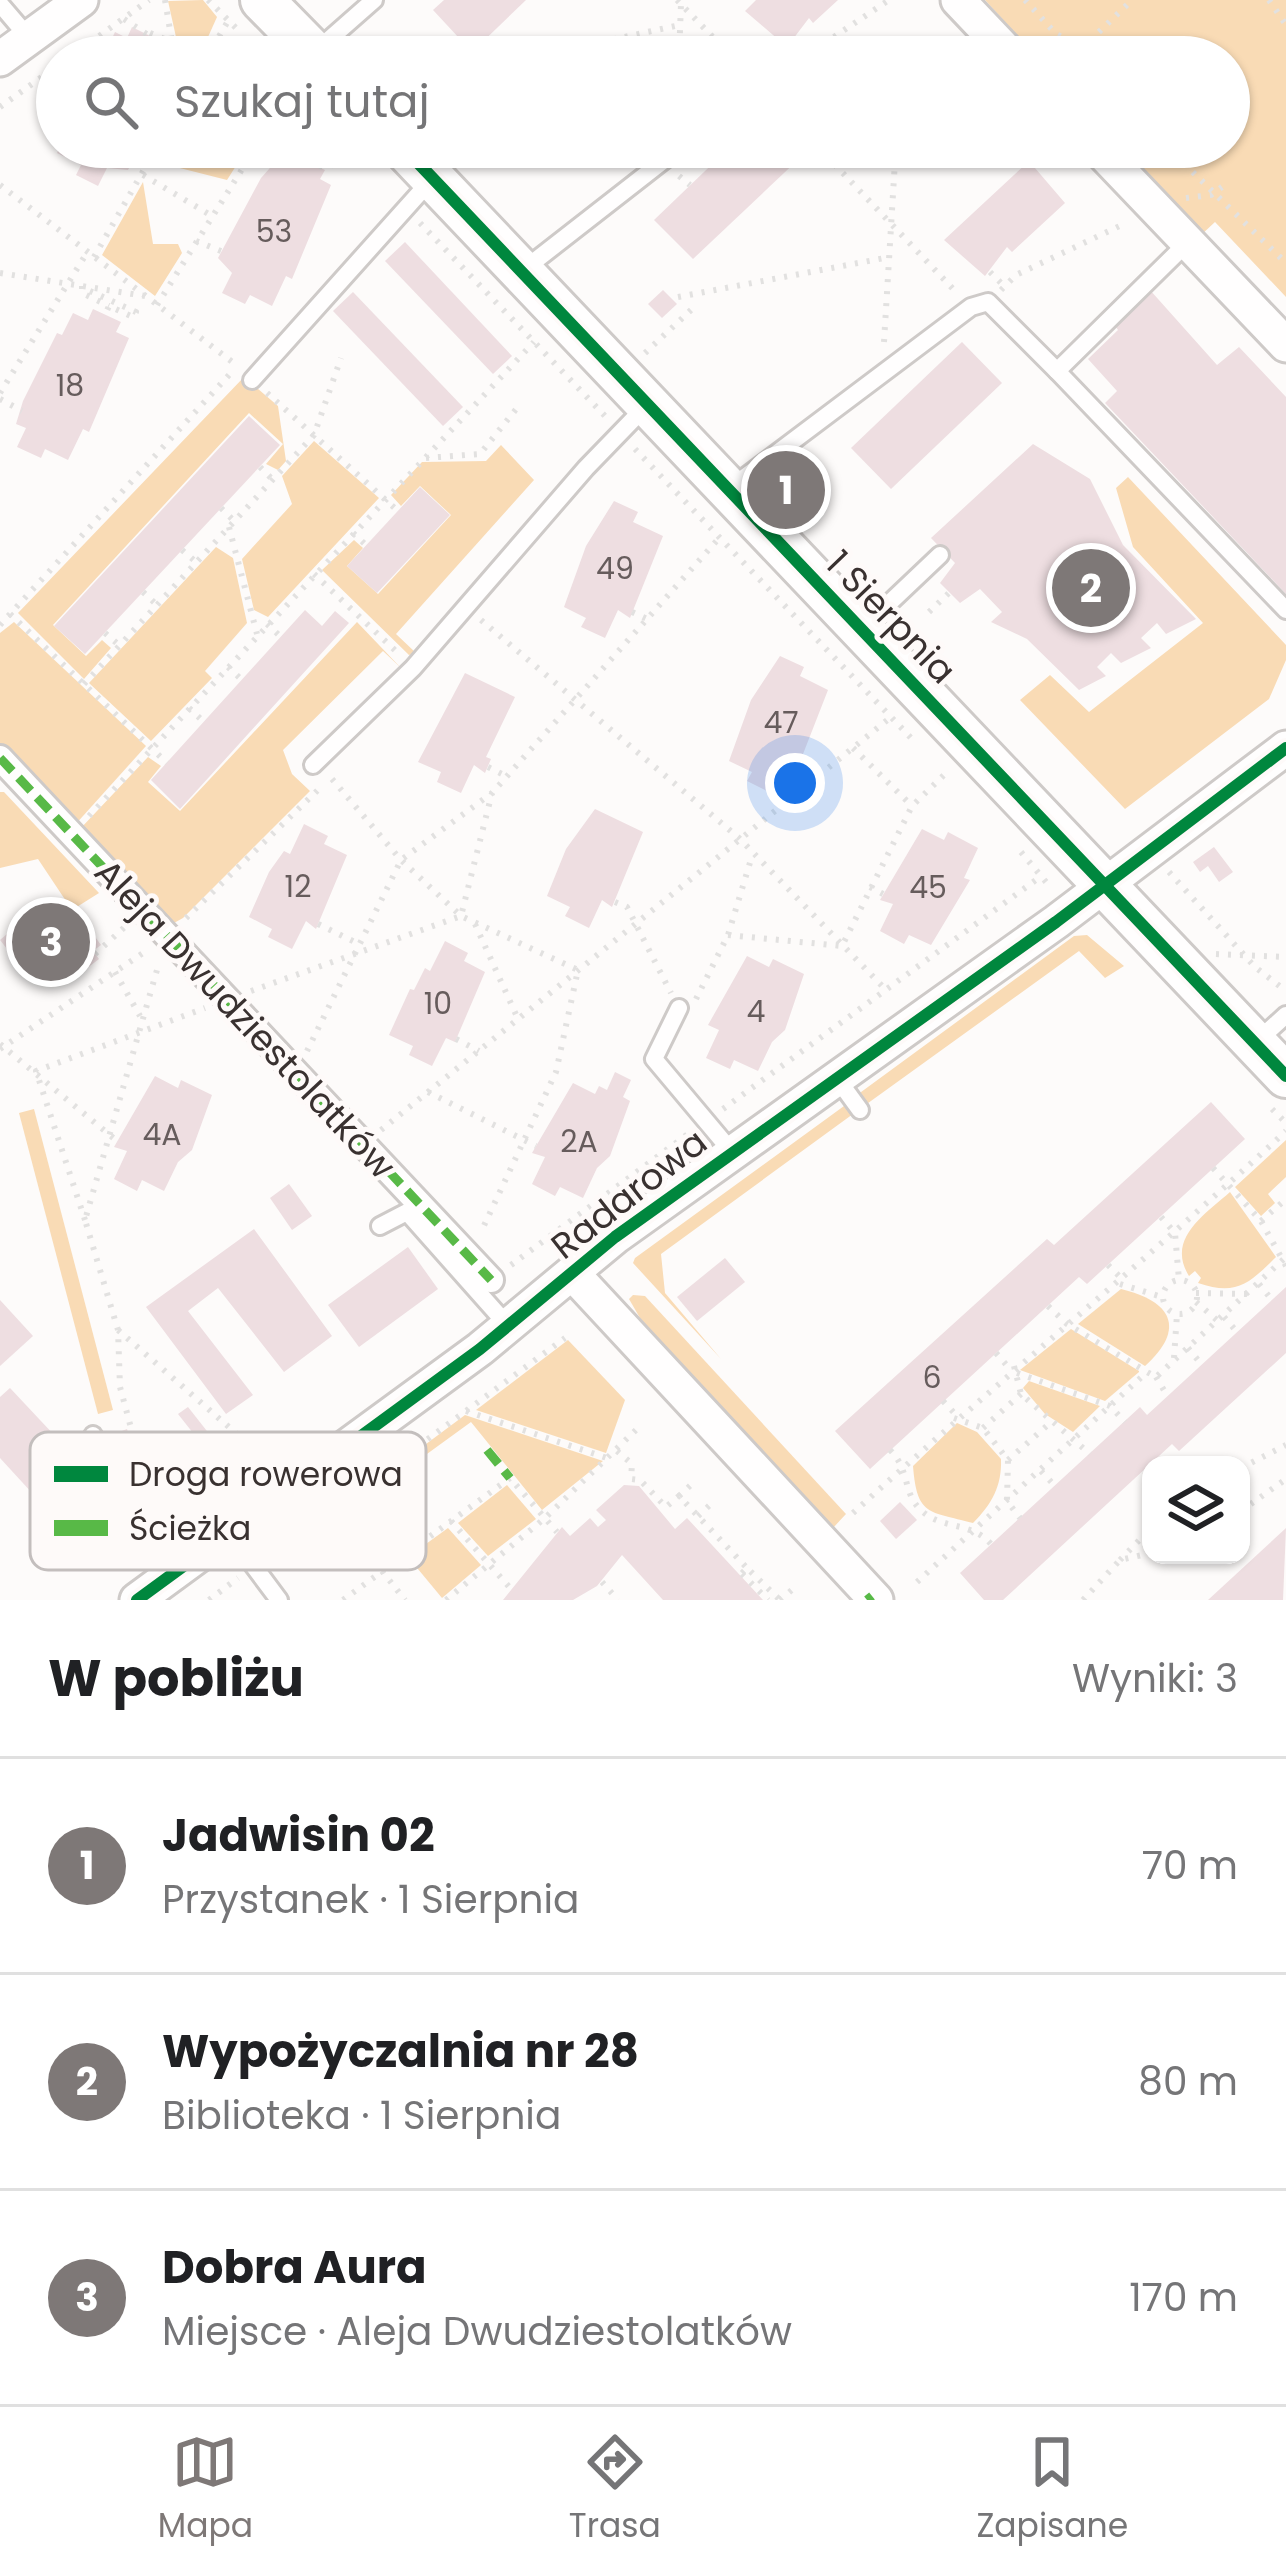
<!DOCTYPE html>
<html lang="pl">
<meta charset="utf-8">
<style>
body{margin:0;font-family:Poppins,sans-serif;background:#f6f6f6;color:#202124}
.controls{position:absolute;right:36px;bottom:36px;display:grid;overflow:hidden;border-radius:24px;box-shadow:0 3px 9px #0004}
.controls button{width:108px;height:108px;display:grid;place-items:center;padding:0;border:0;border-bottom:3px solid #e0e0e0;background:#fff;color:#202124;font:60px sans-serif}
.you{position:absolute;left:795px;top:783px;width:42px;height:42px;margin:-30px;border:9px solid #fff;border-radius:50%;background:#1a73e8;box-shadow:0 0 0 18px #1a73e833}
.badge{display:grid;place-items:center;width:78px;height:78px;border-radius:50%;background:#7e7877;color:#fff;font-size:39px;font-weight:700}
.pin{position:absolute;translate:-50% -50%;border:6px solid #fff;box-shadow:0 3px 12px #0006}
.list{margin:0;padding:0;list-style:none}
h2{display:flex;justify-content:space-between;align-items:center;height:156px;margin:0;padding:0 48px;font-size:51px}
h2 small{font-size:39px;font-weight:400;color:#757577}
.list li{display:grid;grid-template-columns:78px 1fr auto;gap:36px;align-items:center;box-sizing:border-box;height:216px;padding:0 48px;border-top:3px solid #e0e0e0}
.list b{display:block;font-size:45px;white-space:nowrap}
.list p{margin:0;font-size:39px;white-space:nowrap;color:#757577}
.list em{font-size:39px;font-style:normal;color:#757577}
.icon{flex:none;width:66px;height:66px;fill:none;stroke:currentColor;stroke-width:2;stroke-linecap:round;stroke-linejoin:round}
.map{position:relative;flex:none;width:1286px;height:1600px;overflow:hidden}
.search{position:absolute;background:#fff;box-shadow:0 3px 9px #0004;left:36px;right:36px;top:36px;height:132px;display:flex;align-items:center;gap:30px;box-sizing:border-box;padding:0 42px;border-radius:66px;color:#757577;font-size:45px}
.sheet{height:804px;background:#fff}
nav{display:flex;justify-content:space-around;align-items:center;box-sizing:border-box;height:168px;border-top:3px solid #e0e0e0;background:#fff;font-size:33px;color:#757577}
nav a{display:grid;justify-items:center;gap:6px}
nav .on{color:#7e7877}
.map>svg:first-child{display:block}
</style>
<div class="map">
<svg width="1286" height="1600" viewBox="0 0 1286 1600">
<rect width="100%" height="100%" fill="#fdfbfa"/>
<g fill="#f9dbb5">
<path d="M203,0L217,17L199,57L178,46L168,1Z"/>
<path d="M985,0H1286V297L1215,222L1200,236L1119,147H1229V57H1037Z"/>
<path d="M162,147H248L227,180L160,163Z"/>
<path d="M143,182L153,244H178L182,253L155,296L102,255Z"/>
<path d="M244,377L278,406L286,461L278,470L266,464L283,444L249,413L53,625L86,656L102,640L111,648L84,679L18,613Z"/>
<path d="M314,441L379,498L268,617L254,610L242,559L292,504L282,476Z"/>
<path d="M501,445L534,480L396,634L416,653L409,655L322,570L354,540L363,548L347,566L378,594L451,515L420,486L401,506L391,495L422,462L486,461Z"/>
<path d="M1128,477L1286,645V660L1269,699L1125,809L1020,700L1050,675L1089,712L1203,623L1133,547L1116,488Z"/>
<path d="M216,547L233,558L247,623L205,671L212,678L151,741L89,683Z"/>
<path d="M14,622L146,746L74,826L0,747V633Z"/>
<path d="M357,622L401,668L383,651L283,750L292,774L310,791L183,918L165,928L80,829L148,757L161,766L148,782L180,811Z"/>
<path d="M0,792H4L99,893L72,910L38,859L0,868Z"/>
<path d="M1087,935L1124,966L1105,978L1079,951L864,1106L857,1095L1074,936Z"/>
<path d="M844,1106L853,1114L661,1254L665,1293L721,1359L633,1263L635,1258Z"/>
<path d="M34,1109L113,1410L98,1414L19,1113Z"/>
<path d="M1286,1140V1177L1268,1194L1275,1203L1261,1216L1235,1187Z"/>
<path d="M1230,1192L1276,1257C1249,1284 1236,1296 1198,1283L1201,1278L1195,1271L1189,1276C1166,1239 1204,1215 1230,1192Z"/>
<path d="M1121,1289C1171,1301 1187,1328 1145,1366L1078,1324Z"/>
<path d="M633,1295L645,1296L846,1514L832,1529L640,1318L629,1299Z"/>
<path d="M1071,1329L1139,1371V1372L1105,1401L1020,1370Z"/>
<path d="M568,1340L625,1400L606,1453L476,1410Z"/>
<path d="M1029,1381L1100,1406L1073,1432L1045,1414L1023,1388Z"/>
<path d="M465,1415L603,1461L542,1510L471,1422L365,1499L359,1494Z"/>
<path d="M957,1423L977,1432L1001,1459C1002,1486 992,1504 973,1523C928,1511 917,1516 913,1466Z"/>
<path d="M507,1485L536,1519L488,1556L458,1523Z"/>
<path d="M448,1528L481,1565L442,1598L408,1557Z"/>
</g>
<g fill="#eedee1">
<path d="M444,0H526L472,52L433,10Z"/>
<path d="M756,0H838L813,23L809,18L787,47L745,11Z"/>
<path d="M132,27L170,46L165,57H103L115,32L127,38Z"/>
<path d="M60,147H132L129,153L135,156L128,170L107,168L98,186L76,175L81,165L57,153Z"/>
<path d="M730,147H794L802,156L693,259L654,220Z"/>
<path d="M285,151L325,170L320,179L331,185L292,279L286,276L272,306L250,295L245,304L222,293L232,273L218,258L261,178Z"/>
<path d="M1029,161L1065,203L1012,252L1007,247L985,276L944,240Z"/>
<path d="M405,242L512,356L493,374L385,261Z"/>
<path d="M663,290L677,304L662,318L648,304Z"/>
<path d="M1150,290L1217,365L1239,347L1286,397V594L1105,403L1117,391L1088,359L1118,330L1113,323Z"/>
<path d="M353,292L463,407L443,426L333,311Z"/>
<path d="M93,309L121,322L116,332L129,338L89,432L83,429L68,460L45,449L41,458L17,447L26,428L16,424L23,401L57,333L62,335L73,313L88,320Z"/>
<path d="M962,342L1002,383L891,489L851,448Z"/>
<path d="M249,416L280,445L85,654L54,626Z"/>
<path d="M1033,444L1090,479L1123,545L1196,619L1166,634L1157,623L1141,638L1151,648L1121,663L1111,653L1097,667L1106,676L1079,690L1027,639L991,622L1002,612L980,589L960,603L940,583L955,563L931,538Z"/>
<path d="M420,487L450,515L377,593L347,566Z"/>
<path d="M614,501L638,512L633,522L663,536L630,618L618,610L605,638L581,627L586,618L564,607L586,546Z"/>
<path d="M305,610L322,626L335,611L349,623L180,809L151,780Z"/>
<path d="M780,656L804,667L800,676L828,690L796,772L785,765L771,793L747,781L752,772L729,761L751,700Z"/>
<path d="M465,673L515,697L486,757L491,759L485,773L474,765L461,793L437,782L441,772L418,762Z"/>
<path d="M595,809L643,832L612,907L602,900L589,928L565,916L570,907L547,896L566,849Z"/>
<path d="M304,824L328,836L324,844L347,855L316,929L306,921L292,949L268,937L272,929L249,917L269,872L284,851L290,854Z"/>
<path d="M922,829L944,840L948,832L978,848L964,878L970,880L931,945L909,935L904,944L880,931L893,904L880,900Z"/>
<path d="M1214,847L1233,872L1219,882L1208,866L1200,872L1193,862Z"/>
<path d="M41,905L63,934L83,920L101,945L93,951L99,959L73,979L59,959L52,963L48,957L39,965L34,959L22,968L0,940Z"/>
<path d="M445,941L468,953L464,961L485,972L455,1042L446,1038L432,1066L409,1055L413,1046L389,1035L410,989L414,990L425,968L430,971Z"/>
<path d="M747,956L769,967L773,959L804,974L785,1030L772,1042L758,1071L734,1060L730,1069L706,1058L719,1030L708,1025Z"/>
<path d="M615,1072L631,1080L623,1097L630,1101L610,1156L597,1168L583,1198L560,1187L555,1196L532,1184L545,1157L532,1153L573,1083L595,1094L599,1086L607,1090Z"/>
<path d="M155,1076L178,1088L181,1080L212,1095L192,1150L178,1162L164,1191L142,1180L137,1191L114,1179L127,1151L114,1147Z"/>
<path d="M1211,1102L1245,1139L1087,1284L1079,1277L870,1469L835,1431L1047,1239L1054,1245Z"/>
<path d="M289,1184L312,1216L292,1230L270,1198Z"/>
<path d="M254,1229L332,1336L284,1372L218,1288L188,1311L253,1395L226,1414L146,1307Z"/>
<path d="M408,1247L438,1289L359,1347L328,1305Z"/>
<path d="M725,1258L745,1282L697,1321L677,1297Z"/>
<path d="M1286,1287V1353L1179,1451L1172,1444L1003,1600H984L960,1573L1140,1407L1147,1415Z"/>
<path d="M0,1300L33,1336L0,1366Z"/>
<path d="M10,1388L86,1469L44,1506L0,1458V1397Z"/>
<path d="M188,1407L225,1454L216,1462L178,1414Z"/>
<path d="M127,1429L145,1485L128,1490L111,1435Z"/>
<path d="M624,1485L639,1486L675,1529L687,1518L763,1600H663L622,1555L597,1586L573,1600H503L562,1527L570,1536L590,1518L598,1527L606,1520L596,1510Z"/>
<path d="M900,1502L917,1520L896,1539L880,1521Z"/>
<path d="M1286,1528L1283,1600H1208Z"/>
</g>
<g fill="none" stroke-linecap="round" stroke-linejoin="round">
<g stroke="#cecac8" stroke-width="22">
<g id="service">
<path d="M0,4L29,38"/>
<path d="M316,51L374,0"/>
<path d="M1188,242L1057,371L1286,610"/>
<path d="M522,271L681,147"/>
<path d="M252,380L432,179"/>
<path d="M729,489L971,307L988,302L1057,371"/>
<path d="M862,629L940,555"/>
<path d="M313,765L413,668L586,468L647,405"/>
<path d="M679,1008L654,1059L732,1152"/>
<path d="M1255,1043L1286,1015"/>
<path d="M836,1077L860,1110"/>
<path d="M380,1226L407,1212L509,1327"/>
<path d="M93,1435L125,1506L177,1571"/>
<path d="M229,1533L279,1600"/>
</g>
</g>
<g stroke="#cecac8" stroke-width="30">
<path id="pedestrian" d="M0,758L491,1280"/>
</g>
<g stroke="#cecac8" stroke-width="39">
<g id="minor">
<path d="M958,0L1012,57"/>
<path d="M0,59L81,0"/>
<path d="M1097,147L1286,345"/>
<path d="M573,1274L876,1600"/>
<path d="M137,1600L480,1349L615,1237L1056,922L1286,748"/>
</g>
</g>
<g stroke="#cecac8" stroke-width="48">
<g id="tertiary">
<path d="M262,0L318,57"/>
<path d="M403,147L1286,1076"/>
</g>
</g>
<g stroke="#e2e1e0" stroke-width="6" stroke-dasharray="3 9" stroke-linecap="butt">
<path d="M165,0L172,42L186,57"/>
<path d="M208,0L238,30"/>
<path d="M677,0L732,57"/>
<path d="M1025,0L1056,34L1084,48L1086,57"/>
<path d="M1269,0L1286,25"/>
<path d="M124,19L148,35"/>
<path d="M150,33L172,42"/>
<path d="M794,40L808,54"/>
<path d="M70,57L149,0"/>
<path d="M207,57L228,21"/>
<path d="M531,57L680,25"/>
<path d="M679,57L681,4"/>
<path d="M804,57L889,0"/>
<path d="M1073,57L1132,0"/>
<path d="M0,107L57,66"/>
<path d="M283,147V156"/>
<path d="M302,147L332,162L329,169L311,163"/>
<path d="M356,147L370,162"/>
<path d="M818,147L956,292"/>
<path d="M881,147L895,161"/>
<path d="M1167,147L1286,263"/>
<path d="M293,151L312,159"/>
<path d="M143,175L212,216"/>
<path d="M679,176L690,185"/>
<path d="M0,185L235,364"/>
<path d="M1186,198L1211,195L1222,187"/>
<path d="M420,223L606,417"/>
<path d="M196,241L221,251"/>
<path d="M94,257L157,147"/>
<path d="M990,272L1002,284"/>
<path d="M0,273L145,296"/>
<path d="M82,286V293L109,306"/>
<path d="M1001,290L1016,275L1126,223"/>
<path d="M90,291L136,312L133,317L109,306L105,315"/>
<path d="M678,297L890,257"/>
<path d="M157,305L256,147"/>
<path d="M884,342L895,161L922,147"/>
<path d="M645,353L691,310"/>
<path d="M0,393L88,251"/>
<path d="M267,393L398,511"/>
<path d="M0,399L22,411"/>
<path d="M635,449L912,739"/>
<path d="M426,458L480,454L517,408"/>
<path d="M260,467L273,480"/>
<path d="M221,508L234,521"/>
<path d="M229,527L257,634"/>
<path d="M353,533L366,545"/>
<path d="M182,550L196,562"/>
<path d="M314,574L399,654"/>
<path d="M143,592L157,605"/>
<path d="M632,612L647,619"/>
<path d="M929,612L952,590"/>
<path d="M10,614L167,763"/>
<path d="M481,620L739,838L886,990"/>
<path d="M267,624L281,637"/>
<path d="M0,625L229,375"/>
<path d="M105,633L120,646"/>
<path d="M228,667L242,680"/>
<path d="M84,684L314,435L341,358"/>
<path d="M189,708L204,722"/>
<path d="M853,748L912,806"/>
<path d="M488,767L506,776"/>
<path d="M799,767L817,777"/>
<path d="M332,779L401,860L461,916L578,970L556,1072L481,1232"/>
<path d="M89,816L534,342"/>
<path d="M1021,852L1051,888"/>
<path d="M1169,872L1255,967L1286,991"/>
<path d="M870,887L883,894"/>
<path d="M615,902L627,907L671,993"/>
<path d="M186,918L323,785"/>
<path d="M318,924L359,944"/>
<path d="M475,924L518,1019"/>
<path d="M728,935L842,946L912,806L946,773"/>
<path d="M95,954L127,925"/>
<path d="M1216,954L1286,957"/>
<path d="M115,972L140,1016"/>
<path d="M251,991L461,916L492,793"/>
<path d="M696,999L728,935L752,856"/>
<path d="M456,1039L479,1051"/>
<path d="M0,1044L117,1141"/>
<path d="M0,1049L149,949"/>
<path d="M307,1051L401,860L492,793L720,537"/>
<path d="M428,1092L536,1146"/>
<path d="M723,1109L1040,877"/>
<path d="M1272,1109L1286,1123"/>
<path d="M381,1130L891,717"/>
<path d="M1213,1168L1261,1221L1286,1266"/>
<path d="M1161,1217L1175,1233L1179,1280"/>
<path d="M85,1220L36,1071L205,1008"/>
<path d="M1261,1221L1286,1199"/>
<path d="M511,1265L688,1134"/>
<path d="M1108,1265L1124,1281"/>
<circle cx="1180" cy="1297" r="17"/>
<path d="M1120,1284L1162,1297"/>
<path d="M1259,1284L1272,1300"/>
<path d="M1196,1293L1247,1294"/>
<path d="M1196,1302L1218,1321"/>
<path d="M1048,1306L1067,1324L1147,1372"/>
<path d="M1224,1317L1237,1332"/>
<path d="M118,1330L254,1449"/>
<path d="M1188,1348L1202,1365"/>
<path d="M996,1353L1009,1368"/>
<path d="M1174,1358L1177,1314"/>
<path d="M1014,1366L1021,1394L1090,1454"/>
<path d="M1017,1373L1110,1406L1125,1422"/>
<path d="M1156,1377L1168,1397"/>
<path d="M943,1401L957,1416"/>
<path d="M466,1411L610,1459"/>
<path d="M954,1418L983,1428L1008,1460L1007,1501L1020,1518"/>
<path d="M983,1428L1021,1394"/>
<path d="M890,1450C911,1471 902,1493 921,1510C941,1530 971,1521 991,1544"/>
<path d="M617,1451L632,1464L631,1479L640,1480L666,1507L679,1496L747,1568"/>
<path d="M1008,1460L1049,1424"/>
<path d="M1241,1468L1286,1445"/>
<path d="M1041,1471L1055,1486"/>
<path d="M679,1496L693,1483"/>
<path d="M152,1506L120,1387L118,1330L85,1220L159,963"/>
<path d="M1241,1511L1286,1479"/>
<path d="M853,1513C996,1383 1145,1262 1286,1131"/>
<path d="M698,1516L712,1503"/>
<path d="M451,1521L511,1589"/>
<path d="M273,1553L565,1338"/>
<path d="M1120,1560L1151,1528"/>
<path d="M382,1571L405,1600"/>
<path d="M742,1573L747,1568L780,1600"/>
<path d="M742,1574L768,1600"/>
<path d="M602,1582L618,1600"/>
<path d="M917,1582L1147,1372L1156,1377L1286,1257"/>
<path d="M209,1600L238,1578"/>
<path d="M343,1600L510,1478L557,1532"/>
<path d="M446,1600L545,1518L640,1426"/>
<path d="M780,1600L793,1589"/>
<path d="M1083,1600L1120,1560L1151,1553"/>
</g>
<use href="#service" stroke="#fffefe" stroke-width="16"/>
<use href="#pedestrian" stroke="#fffefe" stroke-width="24"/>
<use href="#minor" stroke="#fffefe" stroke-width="33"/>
<use href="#tertiary" stroke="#fffefe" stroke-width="42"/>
<g stroke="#58b947" stroke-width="9" stroke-dasharray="18 9" stroke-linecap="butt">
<path d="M0,758L491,1280"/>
<path d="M487,1450L510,1478"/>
<path d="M867,1600L872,1596"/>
</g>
<g stroke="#fefaf9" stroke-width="20">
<g id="cycleway">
<path d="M403,147L1286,1076"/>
<path d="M137,1600L480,1349L615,1237L1056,922L1286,748"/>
</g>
</g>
<use href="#cycleway" stroke="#00873e" stroke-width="12"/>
</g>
<g text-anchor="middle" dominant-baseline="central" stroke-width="10" stroke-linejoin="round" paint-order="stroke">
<g font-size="30" fill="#665c5c">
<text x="274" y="231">53</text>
<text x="70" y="385">18</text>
<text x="615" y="568">49</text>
<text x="781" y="722">47</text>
<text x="298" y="886">12</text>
<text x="928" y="887">45</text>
<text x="438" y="1003">10</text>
<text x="756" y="1011">4</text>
<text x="162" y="1134">4A</text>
<text x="579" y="1141">2A</text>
<text x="932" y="1377">6</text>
</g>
<g font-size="36" fill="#393130" stroke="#fefaf9">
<text transform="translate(891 617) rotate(46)">1 Sierpnia</text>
<text transform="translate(245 1019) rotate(47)">Aleja Dwudziestolatków</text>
<text transform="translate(629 1194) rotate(-38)">Radarowa</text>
</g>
</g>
<rect x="30" y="1432" width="396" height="138" rx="18" fill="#fefaf9" stroke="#c3bebd" stroke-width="3"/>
<rect x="54" y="1466" width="54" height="16" fill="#00873e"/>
<rect x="54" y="1520" width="54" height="16" fill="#58b947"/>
<g font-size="33" fill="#393130">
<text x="129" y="1486">Droga rowerowa</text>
<text x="129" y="1540">Ścieżka</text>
</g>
</svg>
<div class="controls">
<button><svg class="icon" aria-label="layers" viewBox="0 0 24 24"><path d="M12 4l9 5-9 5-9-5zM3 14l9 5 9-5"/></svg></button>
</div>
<div class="you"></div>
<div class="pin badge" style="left:786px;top:490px">1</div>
<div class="pin badge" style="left:1091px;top:588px">2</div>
<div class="pin badge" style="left:51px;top:942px">3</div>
<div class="search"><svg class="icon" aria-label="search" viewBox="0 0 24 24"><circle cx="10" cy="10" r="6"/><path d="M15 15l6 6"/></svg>Szukaj tutaj</div>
</div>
<section class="sheet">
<h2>W pobliżu<small>Wyniki: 3</small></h2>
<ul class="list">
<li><span class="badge">1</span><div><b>Jadwisin 02</b><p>Przystanek · 1 Sierpnia</p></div><em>70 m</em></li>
<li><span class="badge">2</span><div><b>Wypożyczalnia nr 28</b><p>Biblioteka · 1 Sierpnia</p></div><em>80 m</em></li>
<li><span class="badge">3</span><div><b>Dobra Aura</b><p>Miejsce · Aleja Dwudziestolatków</p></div><em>170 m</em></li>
</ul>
</section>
<nav>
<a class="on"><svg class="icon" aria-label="map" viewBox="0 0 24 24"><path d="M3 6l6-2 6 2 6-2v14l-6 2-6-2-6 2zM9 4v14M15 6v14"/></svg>Mapa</a>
<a><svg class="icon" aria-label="directions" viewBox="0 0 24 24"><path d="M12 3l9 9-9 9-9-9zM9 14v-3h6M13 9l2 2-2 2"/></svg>Trasa</a>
<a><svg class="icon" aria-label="saved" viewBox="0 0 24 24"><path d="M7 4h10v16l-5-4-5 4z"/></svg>Zapisane</a>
</nav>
